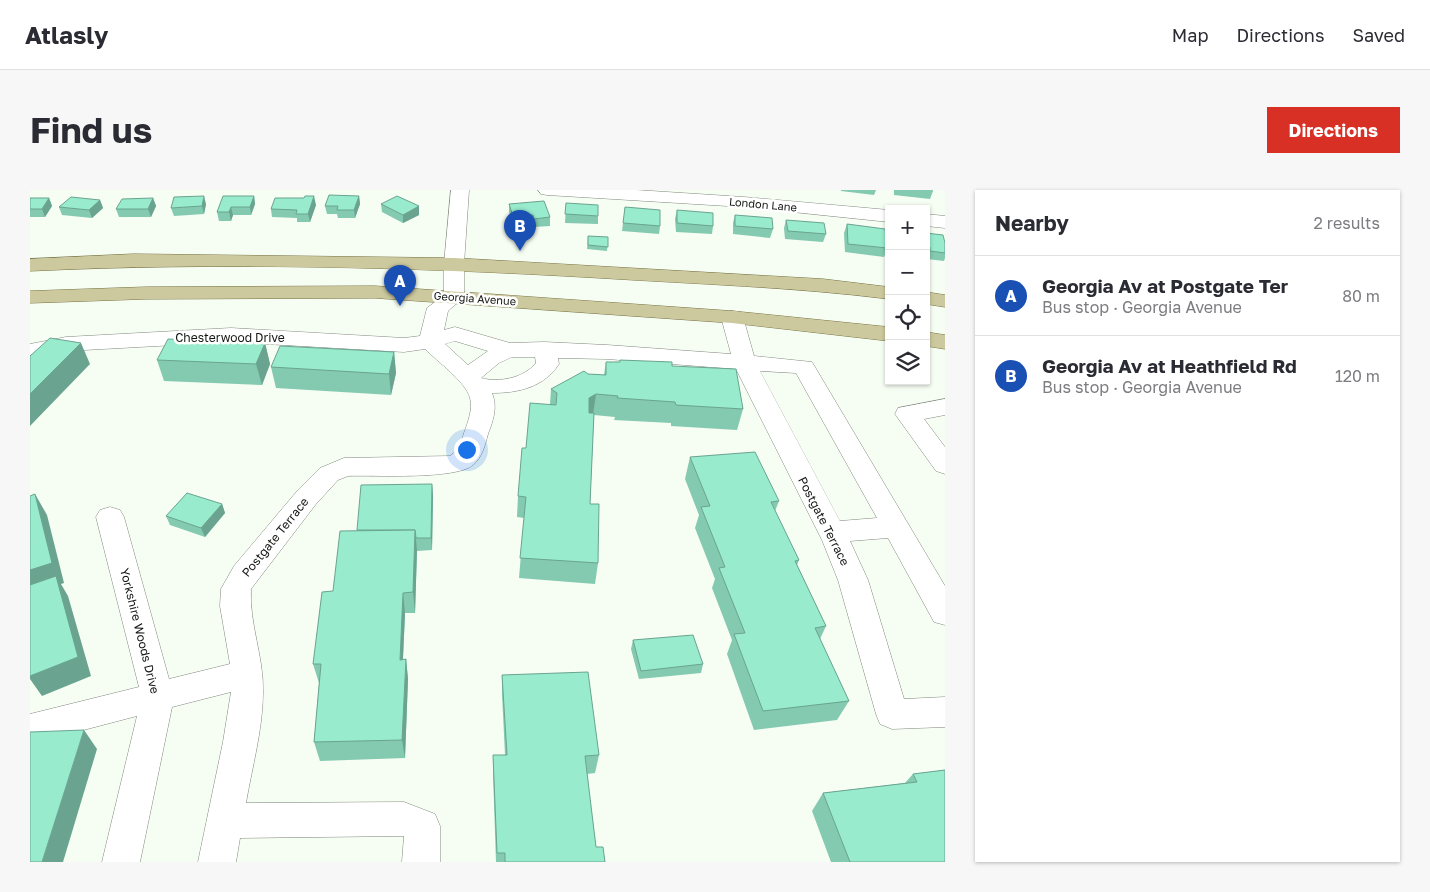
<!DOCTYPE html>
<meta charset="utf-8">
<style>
body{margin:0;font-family:"Golos Text",sans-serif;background:#f7f7f7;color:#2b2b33}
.controls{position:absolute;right:15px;top:15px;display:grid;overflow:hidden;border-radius:0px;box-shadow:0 1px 4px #0004}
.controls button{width:45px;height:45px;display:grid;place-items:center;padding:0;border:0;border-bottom:1px solid #e1e1e2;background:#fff;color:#2b2b33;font:25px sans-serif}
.you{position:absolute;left:436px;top:259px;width:18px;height:18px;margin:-12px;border:4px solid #fff;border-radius:50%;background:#1a73e8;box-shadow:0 0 0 8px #1a73e833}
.badge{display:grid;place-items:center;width:32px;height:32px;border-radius:50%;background:#d93025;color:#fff;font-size:16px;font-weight:700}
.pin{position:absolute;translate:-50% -41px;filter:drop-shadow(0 1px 2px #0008)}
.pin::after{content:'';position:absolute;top:26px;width:18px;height:15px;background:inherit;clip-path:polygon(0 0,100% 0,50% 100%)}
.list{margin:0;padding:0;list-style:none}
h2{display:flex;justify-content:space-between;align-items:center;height:65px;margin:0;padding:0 20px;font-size:21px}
h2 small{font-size:16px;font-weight:400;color:#7c7c81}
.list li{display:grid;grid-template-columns:32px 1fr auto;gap:15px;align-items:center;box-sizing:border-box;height:80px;padding:0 20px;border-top:1px solid #e1e1e2}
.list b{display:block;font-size:19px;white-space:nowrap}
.list p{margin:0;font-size:16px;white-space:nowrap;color:#7c7c81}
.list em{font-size:16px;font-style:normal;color:#7c7c81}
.icon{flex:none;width:28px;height:28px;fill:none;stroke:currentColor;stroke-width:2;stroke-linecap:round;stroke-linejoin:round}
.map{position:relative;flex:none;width:915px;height:672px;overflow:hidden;border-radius:0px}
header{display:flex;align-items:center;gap:30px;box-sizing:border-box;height:70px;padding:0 25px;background:#fff;border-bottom:1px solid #e1e1e2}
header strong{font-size:24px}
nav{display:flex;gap:28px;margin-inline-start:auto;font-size:18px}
.intro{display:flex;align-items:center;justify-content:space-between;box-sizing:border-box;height:120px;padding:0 30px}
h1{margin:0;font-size:35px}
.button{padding:12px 22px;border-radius:0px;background:#d93025;color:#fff;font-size:18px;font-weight:700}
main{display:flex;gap:30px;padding:0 30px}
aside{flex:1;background:#fff;border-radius:0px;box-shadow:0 1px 4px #0004}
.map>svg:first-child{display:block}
</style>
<header>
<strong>Atlasly</strong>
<nav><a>Map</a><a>Directions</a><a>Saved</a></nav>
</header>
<div class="intro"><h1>Find us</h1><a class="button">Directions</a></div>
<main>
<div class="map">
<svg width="915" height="672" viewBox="0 0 915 672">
<rect width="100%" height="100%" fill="#f6fdf3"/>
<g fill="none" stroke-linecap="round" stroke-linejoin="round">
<g stroke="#81887e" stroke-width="1">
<g id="minor">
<path d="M421,0H439L434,74V107L418,121L414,140L425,137L480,153L514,152L577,155L701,164L691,127L694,122L702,121L710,122L713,127L724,166L782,172L915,396V435L904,432L858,348L820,351L838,390L874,509L915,507V537L862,539L850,534L846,524L808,390L792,350L706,179L577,169L528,168L529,174C514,197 489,203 462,203C468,217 463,231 458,244C455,255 452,268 443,275C426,290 343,285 318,286L308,290L286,314L221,399C219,434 234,467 233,502C233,539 222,577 216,613L374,612L405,624L410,636V672H372L374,646L210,648L206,672H168L193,552L201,502L142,517L110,672H72L107,526L0,554V524L109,497L66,327L70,320L80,317L90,320L94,327L139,489L200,474L190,416L191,399L204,376L268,300L290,278L314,268L420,266C429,260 431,252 434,243C438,232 443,219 440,208C436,192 407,171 395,159L374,162L201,152L36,161L0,168V154L36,147L201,138L374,148L390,146L397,118L414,105V74ZM425,151L458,161L438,175L415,154ZM482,167H505L506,173C494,188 469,193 451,188L469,173ZM730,181L766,183L847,328L810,331Z"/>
<path d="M508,0H606L714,7L859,20V32L714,17L517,5L511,4Z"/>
<path d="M896,24L915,26V38L896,36Z"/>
<path d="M915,209V225L894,229L915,257V284L906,281L865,224L868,218Z"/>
</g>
</g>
<g stroke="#767343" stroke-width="1">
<g id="major">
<path d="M104,64L424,68L793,89L859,97V109C763,97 666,94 570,88C380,77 190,72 0,81V69Z"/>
<path d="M345,96L702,121L859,137V151L702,133L345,108L116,109L0,113V101L116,97Z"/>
<path d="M896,102L915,105V117L896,114Z"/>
<path d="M896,142L915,145V159L896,156Z"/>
</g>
</g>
<use href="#minor" fill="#fff" fill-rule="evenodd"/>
<use href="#major" fill="#cdc99e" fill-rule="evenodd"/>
</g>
<g fill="#83cab0">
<path d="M811,0H846L844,5L811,1Z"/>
<path d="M864,0H903V1L900,9L864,5Z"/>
<path d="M224,6L225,14L221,25H203L201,31H189L187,22Z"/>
<path d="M329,6L330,14L325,28H308L307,24H297L295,16Z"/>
<path d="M0,8H19L22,16L15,27H0Z"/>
<path d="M123,8L126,16L121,27H89L86,19Z"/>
<path d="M70,10L73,18L62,28L32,25L29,17Z"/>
<path d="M536,13L568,26V34L535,33Z"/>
<path d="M176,14L174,24L144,26L141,18Z"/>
<path d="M351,14L389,25L373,33L352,22Z"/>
<path d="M479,14L520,27V36L504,37L503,33L483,34L479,22Z"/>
<path d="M286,15L280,32H267V28L242,27L241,19Z"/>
<path d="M595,17L630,36L629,44L592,41Z"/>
<path d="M647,20L683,36L682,44L646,42L645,29Z"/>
<path d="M705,25L743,39L740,48L703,44V33Z"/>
<path d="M756,30L796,44L793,52L755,49L754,38Z"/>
<path d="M817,34L857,58L854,67L815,62L814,43Z"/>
<path d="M896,43L915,53V68L914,71L897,69Z"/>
<path d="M558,46L578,47L577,61L557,59Z"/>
<path d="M235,153L240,174L232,195L134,191L127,170Z"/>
<path d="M364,162L366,183L361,205L246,198L241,177Z"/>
<path d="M576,172L642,176L713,219L707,240L641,236V233L584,230L585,227L564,225L560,314L568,373L565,394L489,388L494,328L487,327L488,306L496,258L520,214L521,199L558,184L574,185Z"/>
<path d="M660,267L749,311L745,321L769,370L767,375L796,436L790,449L819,511L807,530L724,540L697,464L702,450L682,398L685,389L665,338L669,325L655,289Z"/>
<path d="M402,294L403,306L402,360L387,361L385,423H375L373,469H376L378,489L375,568L290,571L284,552L289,493L283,474L303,401L327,340Z"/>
<path d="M192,314L195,323L175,347L140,335L136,326Z"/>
<path d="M603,450L673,474L671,483L609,489L601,459Z"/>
<path d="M472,485L569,565L565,583L557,584L566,657L575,672H466L463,583V565H475L472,504Z"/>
<path d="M915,580V672H801L782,621L793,603L875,593L883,584Z"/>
</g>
<g fill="#6aa490">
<path d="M174,6L176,14L174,24L172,16Z"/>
<path d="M224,6L225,14L221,25L220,17Z"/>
<path d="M284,6L286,15L280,32L278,24Z"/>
<path d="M329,6L330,14L325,28L324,20Z"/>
<path d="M19,8L22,16L15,27L12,19Z"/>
<path d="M123,8L126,16L121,27L118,19Z"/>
<path d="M70,10L73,18L62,28L59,20Z"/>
<path d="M389,16V25L373,33V25Z"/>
<path d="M201,17L203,25L201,31L199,22Z"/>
<path d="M51,153L60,174L0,236V204Z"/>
<path d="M235,153L240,174L232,195L226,174Z"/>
<path d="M364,162L366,183L361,205L359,184Z"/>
<path d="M566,204L563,225L556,229L559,208Z"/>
<path d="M402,294L403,306L402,360L401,348Z"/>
<path d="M5,304L17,325L34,393L31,394L38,406L61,486L12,506L0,489V380Z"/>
<path d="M192,314L195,323L175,347L171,338Z"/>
<path d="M385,340L387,360L385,423L383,402Z"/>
<path d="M373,403L375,423L372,489L370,470Z"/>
<path d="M376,469L378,489L375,568L372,550Z"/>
<path d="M54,540L67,559L33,672H12Z"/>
</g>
<g fill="#98ebcd" stroke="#6aa490">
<path d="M299,5L329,6L324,20H307L308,16H295Z"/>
<path d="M174,6L172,16L141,18L144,7Z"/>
<path d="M193,6H224L220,17H201L199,22H187Z"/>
<path d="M275,6H284L278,24H266L267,20L241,19L245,8H274Z"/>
<path d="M367,6L389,16L373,25L351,14Z"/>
<path d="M41,7L70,10L59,20L29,17Z"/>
<path d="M0,8H19L12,19H0Z"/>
<path d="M123,8L118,19H86L92,9Z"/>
<path d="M514,11L520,27L504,29L503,25L483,26L479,14Z"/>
<path d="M536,13L568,15V26L535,24Z"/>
<path d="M595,17L630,20V36L593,33Z"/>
<path d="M647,20L683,23V36L647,33Z"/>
<path d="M705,25L742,28L743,39L705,36Z"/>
<path d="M756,30L794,33L796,44L758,41Z"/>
<path d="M817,34L855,39L857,58L818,54Z"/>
<path d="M896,43L913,45L915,53V63L900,61V57H896Z"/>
<path d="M558,46L578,47V57L558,55Z"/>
<path d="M20,148L51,153L0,204V166Z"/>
<path d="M138,149L235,153L226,174L127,170Z"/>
<path d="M250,156L364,162L359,184L241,177Z"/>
<path d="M590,170L642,172V176L706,179L713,219L646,215L645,212L587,208L588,206L566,204L559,208V223H564L560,314H569L568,373L490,368L496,307L488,306L492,258H496L500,213L526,215L527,203L521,199L554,181L558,184L576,185V172H590Z"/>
<path d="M725,262L749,311L741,312L769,370L765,371L796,436L785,438L819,511L733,521L704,444L715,443L689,378L695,377L671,317L680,316L660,267Z"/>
<path d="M402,294L401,348H386L385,340H327L331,295Z"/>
<path d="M157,303L192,314L171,338L136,326Z"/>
<path d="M5,304L22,373L0,380V306Z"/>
<path d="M385,340L383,402L373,403L370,470L376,469L372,550L284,552L291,474H283L292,402L303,401L310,341Z"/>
<path d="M26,386L48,467L0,486V395Z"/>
<path d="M663,445L673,474L611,481L603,450Z"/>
<path d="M558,482L569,565L555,566L566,657H573L575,672H475V663H467L463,565H477L472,485Z"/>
<path d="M54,540L12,672H0V542Z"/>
<path d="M915,580V672H820L793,603L887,592L883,584Z"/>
</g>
<g text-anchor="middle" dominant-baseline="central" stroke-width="5" stroke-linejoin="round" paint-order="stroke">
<g font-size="11" fill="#131612" stroke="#fff">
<text transform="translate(733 14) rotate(5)">London Lane</text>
<text transform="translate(445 108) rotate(4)">Georgia Avenue</text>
</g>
<g font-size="12" fill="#131612" stroke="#fff">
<text x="200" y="147">Chesterwood Drive</text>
<text transform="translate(794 331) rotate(63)">Postgate Terrace</text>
<text transform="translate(245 347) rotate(-51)">Postgate Terrace</text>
<text transform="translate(110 441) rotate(76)">Yorkshire Woods Drive</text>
</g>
</g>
</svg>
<div class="controls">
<button>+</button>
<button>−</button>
<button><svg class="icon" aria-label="locate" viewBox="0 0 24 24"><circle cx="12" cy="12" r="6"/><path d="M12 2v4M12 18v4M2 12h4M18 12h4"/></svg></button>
<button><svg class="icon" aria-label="layers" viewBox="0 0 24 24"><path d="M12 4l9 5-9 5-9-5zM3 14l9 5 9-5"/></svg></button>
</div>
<div class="you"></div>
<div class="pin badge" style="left:370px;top:116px;background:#1a4fb4">A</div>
<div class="pin badge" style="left:490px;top:61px;background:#1a4fb4">B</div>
</div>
<aside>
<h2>Nearby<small>2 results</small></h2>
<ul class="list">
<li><span class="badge" style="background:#1a4fb4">A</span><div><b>Georgia Av at Postgate Ter</b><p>Bus stop · Georgia Avenue</p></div><em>80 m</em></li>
<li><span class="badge" style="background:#1a4fb4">B</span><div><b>Georgia Av at Heathfield Rd</b><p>Bus stop · Georgia Avenue</p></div><em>120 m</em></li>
</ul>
</aside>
</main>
